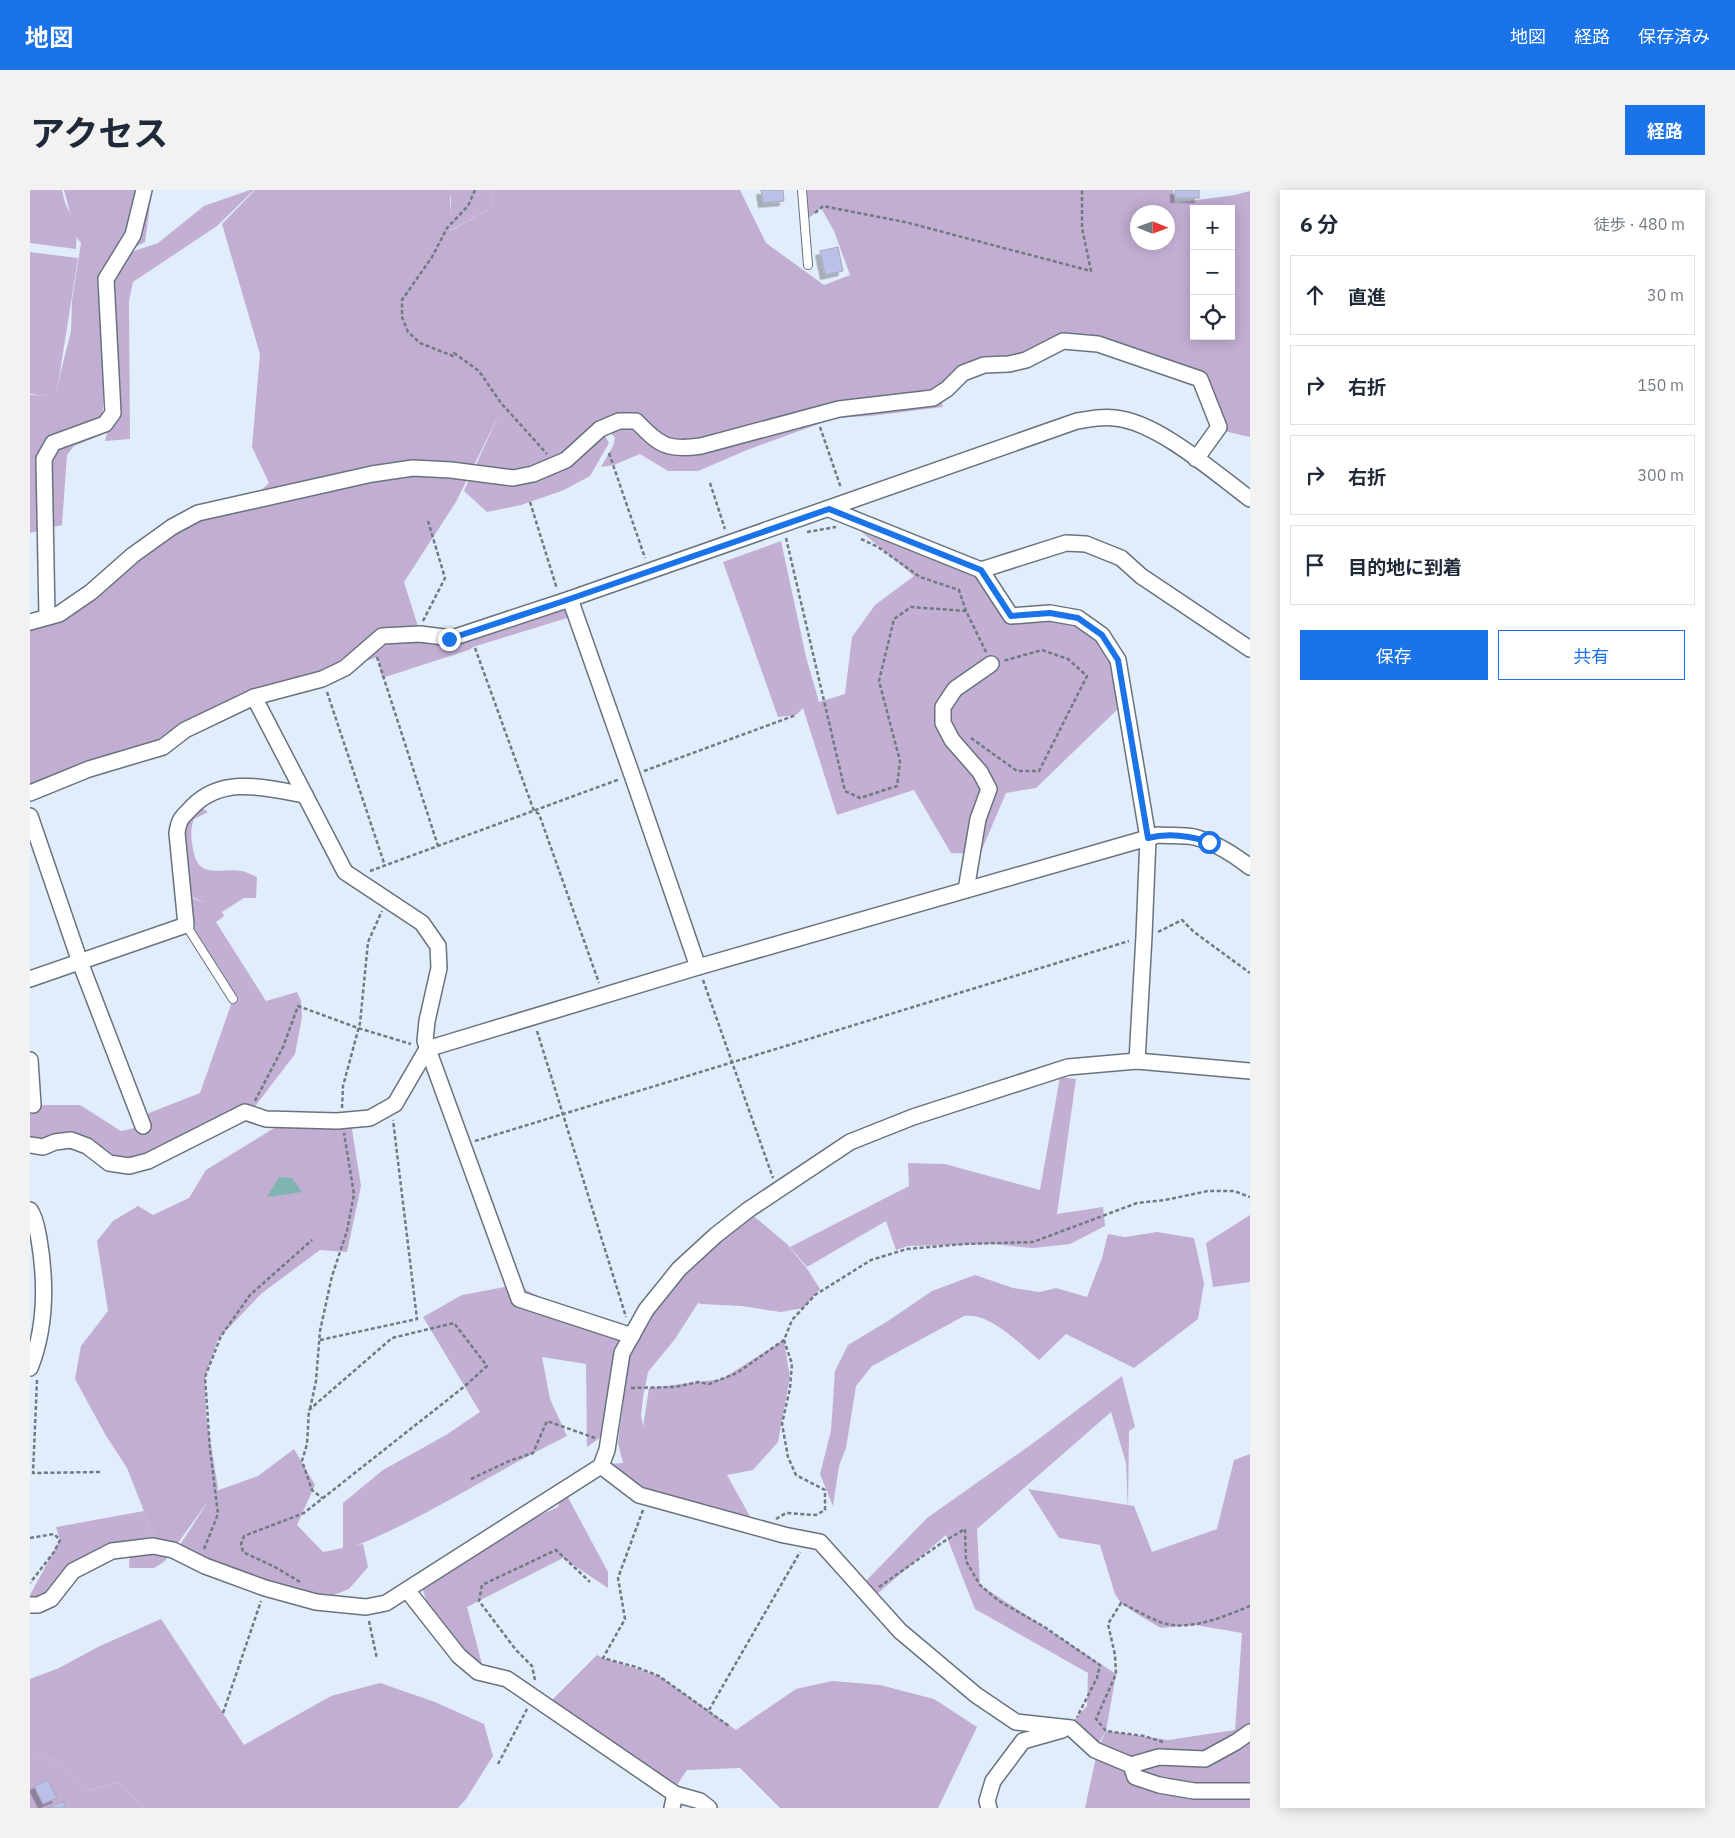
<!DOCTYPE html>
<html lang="ja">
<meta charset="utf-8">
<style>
body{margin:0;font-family:"IBM Plex Sans","Noto Sans JP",sans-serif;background:#f2f2f3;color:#1f2937}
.controls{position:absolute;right:15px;top:15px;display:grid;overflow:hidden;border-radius:0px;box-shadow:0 2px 12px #0003}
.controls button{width:45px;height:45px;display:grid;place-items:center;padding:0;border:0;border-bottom:1px solid #e0e1e3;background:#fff;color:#1f2937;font:25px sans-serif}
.compass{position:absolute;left:1100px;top:15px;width:45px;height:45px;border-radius:50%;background:#fff;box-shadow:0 2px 12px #0003;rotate:91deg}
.stop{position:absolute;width:15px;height:15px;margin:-11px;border:4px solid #1a73e8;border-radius:50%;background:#fff}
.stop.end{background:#1a73e8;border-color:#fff;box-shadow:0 1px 5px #0008}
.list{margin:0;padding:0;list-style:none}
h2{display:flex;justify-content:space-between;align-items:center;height:65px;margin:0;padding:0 20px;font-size:21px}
h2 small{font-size:16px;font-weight:400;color:#747a83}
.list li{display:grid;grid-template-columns:32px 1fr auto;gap:15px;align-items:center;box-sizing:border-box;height:80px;margin:0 10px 10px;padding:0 10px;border:1px solid #e0e1e3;border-radius:0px}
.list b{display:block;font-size:19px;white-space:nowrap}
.list em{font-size:16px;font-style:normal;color:#747a83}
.actions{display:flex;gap:10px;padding:15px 20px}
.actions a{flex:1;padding:11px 0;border:1px solid #1a73e8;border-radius:0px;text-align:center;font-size:18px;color:#1a73e8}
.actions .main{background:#1a73e8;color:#fff}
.icon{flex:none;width:28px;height:28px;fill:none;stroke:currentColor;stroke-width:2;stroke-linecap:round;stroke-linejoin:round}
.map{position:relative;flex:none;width:1220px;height:1618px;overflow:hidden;border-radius:0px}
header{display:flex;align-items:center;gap:30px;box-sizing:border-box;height:70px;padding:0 25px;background:#1a73e8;color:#fff}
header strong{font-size:24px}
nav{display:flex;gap:28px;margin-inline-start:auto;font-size:18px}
.intro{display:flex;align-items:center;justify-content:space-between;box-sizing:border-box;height:120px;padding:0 30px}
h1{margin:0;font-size:35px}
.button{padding:12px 22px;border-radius:0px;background:#1a73e8;color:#fff;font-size:18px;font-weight:700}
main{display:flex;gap:30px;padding:0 30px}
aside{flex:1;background:#fff;border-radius:0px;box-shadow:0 2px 12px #0003}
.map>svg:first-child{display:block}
</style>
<header>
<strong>地図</strong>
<nav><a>地図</a><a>経路</a><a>保存済み</a></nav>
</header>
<div class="intro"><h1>アクセス</h1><a class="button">経路</a></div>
<main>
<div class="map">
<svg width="1220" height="1618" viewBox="0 0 1220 1618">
<defs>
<filter id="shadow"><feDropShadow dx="-4.5" dy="4.5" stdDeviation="0" flood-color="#0004"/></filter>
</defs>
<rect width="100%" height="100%" fill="#e1edfa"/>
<g fill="#c2afd3">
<path d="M0,0H32L35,13L47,37L46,59L0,53Z"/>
<path d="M220,0H224L187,36L103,92L99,111L100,249L75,251L83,223L74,94L92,65L128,53L174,16Z"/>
<path d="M419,0H463L462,18L419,41L421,9Z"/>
<path d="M0,62L48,68L26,207L0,204Z"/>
<path d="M511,132L579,253L560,286L534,300L491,315L457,322L434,301Z"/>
<path d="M911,207L913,217L840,226L805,228L717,260L668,281H638L610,264L584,275L571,277L583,256L585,248L576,237L803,220Z"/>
<path d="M809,323L951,380L986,420L1057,435L1090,485L1095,512L1006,598L976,603L950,664L921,663L884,600L807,625L773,518L766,525L748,527L693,372L751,351L776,467L789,512L815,504L822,447L845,415L884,386Z"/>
<path d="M537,410L540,427L443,457L439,460L352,488L348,467L323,475L352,446L422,448Z"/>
<path d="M168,615L178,622L164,629C160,640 161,647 163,659C168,691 191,677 212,681C217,682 222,685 227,687L226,708H214L192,722L194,726L186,732L236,811L267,802L271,811L272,827L265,864L220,923L91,975L57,956L0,952V921L14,915H50L91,941L113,936L119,923L170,903L203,809L158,743L159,707L175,713L156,704L148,636Z"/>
<path d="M1030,887L1046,889L1027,1024L1073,1017L1075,1036L1040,1054L1003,1058L961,1054L878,1056L866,1060L856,1031L777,1077L760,1057L879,996L878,973L915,974L1010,1000Z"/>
<path d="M486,1095L599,1151L575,1244L557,1257L556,1174L512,1167L520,1209L537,1246C461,1283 392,1331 313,1361V1313L353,1280L416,1245L450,1222L393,1127L432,1105Z"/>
<path d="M754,1150L760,1187L748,1252L723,1280L697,1285L722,1330L609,1305L579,1274L593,1273L609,1263L619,1198L692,1189Z"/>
<path d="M1092,1186L1105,1237L1099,1241L1098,1321L1096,1273L1081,1222L947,1339L950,1395L1086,1484L1076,1541L1066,1557L1041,1533L1057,1516L1058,1483L945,1419L916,1345L847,1404L836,1391L897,1328L1002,1254Z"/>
<path d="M114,1321L134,1372L124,1378H99L100,1359L45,1377L21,1409L0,1411V1405L30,1350L26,1337Z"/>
<path d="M0,1559L36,1576L57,1600L89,1592L113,1618H0Z"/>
</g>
<g fill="#c2aed3" fill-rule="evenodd">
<path d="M34,0H122L115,52L90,65L76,82L71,78L74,201L71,245L44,256L37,265L32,335L0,343V205L26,206L30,185L41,141L42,110L51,53L47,48Z"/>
<path d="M225,0H420V41L462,18L463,0H710L736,53L794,95L820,85L804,41L791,18L774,32L772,0H1143L1145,13L1205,5L1220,1V247L1198,242L1192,238L1170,189L1097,172L1037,149L996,170L954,173L903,208L809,219L651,259L605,231L570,239L511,133L479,204L426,312L374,392L390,443L352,446L315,478L0,600V441L4,431L38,418L165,325L219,312L239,293L222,257L230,164L192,34ZM1164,19H1201V146H1164ZM1108,22H1138V52H1108Z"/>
<path d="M254,932L321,933L331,996L317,1062L290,1060L232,1103L188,1149L175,1187L176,1225L188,1298L186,1301L228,1286L264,1259L285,1295L267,1335L293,1362L333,1354L338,1377L319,1399L286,1412L146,1361L179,1310L134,1372L97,1278L75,1244L45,1189L51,1156L78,1121L67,1051L83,1031L108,1016L123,1025L159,1008L176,980Z"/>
<path d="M720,1023L758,1055L778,1080L790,1099L773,1118L751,1122L711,1116L671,1114L668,1113L645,1149L618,1182L613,1207L611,1226L616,1250L605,1271L593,1273L588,1253L602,1146L645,1084Z"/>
<path d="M1220,1025V1092L1183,1097L1176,1053Z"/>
<path d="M1127,1042L1164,1048L1174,1093L1168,1129L1104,1178L1036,1144L1009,1170C990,1154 960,1122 934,1126L842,1176L826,1196L816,1258L809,1276L803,1316L790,1284L801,1241L805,1181L818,1155L858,1131L902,1101L945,1085L983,1098L1010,1102L1026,1098L1057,1107L1072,1068L1078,1044L1095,1047Z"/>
<path d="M1220,1264V1618H1055L1068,1558L1076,1541L1138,1550L1205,1540L1212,1443L1165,1435L1131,1438L1107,1424L1091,1413L1085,1404L1070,1355L1029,1348L998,1299L1104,1316L1122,1362L1187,1339L1204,1270Z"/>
<path d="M534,1300L578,1382V1398L533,1368L437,1417L453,1478L404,1434L390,1391L448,1354L528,1317Z"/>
<path d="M131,1429L214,1555L301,1506L350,1493L405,1512L454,1534L463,1566L436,1609L428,1618H113L89,1592L57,1600L36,1576L0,1559V1489L29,1478L70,1456Z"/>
<path d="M567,1465L573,1468L629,1486L706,1540L766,1499L802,1491L850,1495L904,1509L947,1537L908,1618H750L710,1578L657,1580L647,1595L516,1516Z"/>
</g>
<path fill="#7fb4b0" d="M249,987L262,988L272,1002L237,1007Z"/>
<g fill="#bbc0e8" stroke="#a6a8b7" filter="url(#shadow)">
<path d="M731,0H753L754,11L733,13Z"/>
<rect x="1145" y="0" width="24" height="8"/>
<path d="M808,57L813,81L795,85L790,61Z"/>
<path d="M18,1590L27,1608L13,1614L4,1596Z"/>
<path d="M33,1611L36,1618H18Z"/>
</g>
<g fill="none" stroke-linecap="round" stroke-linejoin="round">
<g stroke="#68737e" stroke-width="10">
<g id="service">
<path d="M772,0L778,75"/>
<path d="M156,735L203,809"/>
</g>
</g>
<g stroke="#68737e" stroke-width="18">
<g id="minor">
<path d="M799,319L951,380L981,426L1020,423L1048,428L1072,445L1088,470L1118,648L1114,746L1107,871"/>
<path d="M951,380L1036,353L1056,354L1091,368L1111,386L1220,459"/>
<path d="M540,409L602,585L668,777"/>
<path d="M17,427L14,269L23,253L75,234L83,223L76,89L103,45L114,0"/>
<path d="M0,432L29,424L61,402L103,365L142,337L168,323L342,284L383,278L421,280L483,288L503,284L536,270L570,239L589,231H606C630,255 636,261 671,256L809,219L903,208L917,199L933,183L954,175L979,174L996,170L1033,151L1068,154L1170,189L1189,237L1166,269"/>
<path d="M224,507L315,682L392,733L408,756L409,778L397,831L395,851L489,1109L602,1146"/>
<path d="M0,603L59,579L133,557L155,540L224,507L292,489L315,478L352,446L390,444L422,448L537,410L1047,231C1060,229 1072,226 1085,228C1128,232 1185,283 1220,309"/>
<path d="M0,626L50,772L113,936"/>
<path d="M936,700L948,629L959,599L950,582L922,550L913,533V517L925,499L961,474"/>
<path d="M0,789L156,735L147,643C149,628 152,628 162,617C193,585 236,598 275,605"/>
<path d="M0,870L3,915"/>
<path d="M0,955L13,957L25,952L41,950L57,956L79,973L99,976L118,971L215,922L236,929L307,931L340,928L365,914L397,859L668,777L1128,645C1140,646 1153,645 1164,647C1185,652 1203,664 1220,677"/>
<path d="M0,1020C6,1029 7,1039 9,1049C16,1091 16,1138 0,1178"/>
<path d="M571,1276L609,1305L754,1345L790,1352L870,1441L946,1505L986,1532L1041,1538L1065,1560L1101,1575L1129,1567L1175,1569L1206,1552L1220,1542"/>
<path d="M377,1400L429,1466L448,1482L477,1489L645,1604L642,1618"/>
<path d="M0,1415H8L21,1409L43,1381L82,1361L123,1356L143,1360L175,1376L235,1398L286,1412L336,1417L356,1413L571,1276L577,1260L592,1163L616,1120L649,1079L686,1045L718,1020L820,952L883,927L1038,877L1107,871L1220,881"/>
<path d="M1101,1575L1105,1587L1129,1595L1164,1601H1220"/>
<path d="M645,1604L670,1611L679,1618"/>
<path d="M959,1618L957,1611L963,1591L993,1551L1032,1540"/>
</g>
</g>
<g stroke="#717981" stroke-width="2.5" stroke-dasharray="4 2.5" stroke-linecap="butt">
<path d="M445,0L438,16L417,38L402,67L372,110V127L378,142L390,153L423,166L424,163L449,181L471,213L517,264"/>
<path d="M785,23L793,16L875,32L1061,81L1052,38V0"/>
<path d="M790,237L811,298"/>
<path d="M579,263L615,368"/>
<path d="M680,293L695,339"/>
<path d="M500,312L527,399"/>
<path d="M777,342L806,337"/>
<path d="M756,348L815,601L830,608L867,596L870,571L849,491L864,429L881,417L936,421"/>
<path d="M831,349L848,357L890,387L929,400L936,421L956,462"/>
<path d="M393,431L415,388L398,331"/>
<path d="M445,458L504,621L509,624L569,793"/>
<path d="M347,467L408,656"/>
<path d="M297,502L355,676"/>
<path d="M941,548L987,581H1009L1057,486L1038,469L1012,460L973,471"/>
<path d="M614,581L766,525"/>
<path d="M340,681L590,589"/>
<path d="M1128,742L1152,730L1164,742L1220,783"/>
<path d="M673,790L743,988"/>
<path d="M507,841L596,1127"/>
<path d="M225,911L253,857L268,816L328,838L381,854"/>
<path d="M312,918L313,896L330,833L338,752L352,721"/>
<path d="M445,951L1099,751"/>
<path d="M290,1150L387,1129L363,930"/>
<path d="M7,1190L3,1283L72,1282"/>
<path d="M601,1198L645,1197L668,1192L679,1194L707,1183L754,1150"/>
<path d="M280,1219L286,1191L290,1141L302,1086L317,1041L324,1004L314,943"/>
<path d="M441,1289L479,1271L503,1263L517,1231L565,1248"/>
<path d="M613,1320L588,1388L595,1429L573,1468L606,1477L629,1486L699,1536"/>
<path d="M746,1329L756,1323L786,1325L795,1320V1300L766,1285L758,1267L752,1234L760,1198L762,1174L754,1150L762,1130L785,1105L841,1070L877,1059L934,1054L1003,1052L1107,1013L1135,1010L1178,1001H1204L1220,1007"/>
<path d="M0,1348L24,1344L30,1350L24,1362L0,1393"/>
<path d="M174,1359L188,1324L180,1259L175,1187L191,1146L220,1105L282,1050"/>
<path d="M270,1392L245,1377L213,1362L211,1354L214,1346L274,1323L435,1196L457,1176L424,1133L362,1148L279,1220L277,1254L272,1271L282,1300L292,1308"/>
<path d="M849,1397L913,1352L935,1339L936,1371L950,1395L969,1411L1013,1436L1070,1475L1067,1488L1047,1527"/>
<path d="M339,1431L347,1469"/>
<path d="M505,1490L502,1476L486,1460L449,1411L452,1395L526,1360L560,1392"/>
<path d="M679,1520L770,1362"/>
<path d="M193,1523L231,1411"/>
<path d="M1133,1552L1114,1546L1076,1541L1066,1529L1086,1484L1085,1465L1078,1434L1091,1413C1103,1418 1125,1432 1137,1434C1164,1440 1195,1426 1220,1416"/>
<path d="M468,1574L497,1519"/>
</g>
<use href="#service" stroke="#fff" stroke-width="8"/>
<use href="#minor" stroke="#fff" stroke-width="15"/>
</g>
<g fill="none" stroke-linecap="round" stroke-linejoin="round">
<path stroke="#1a73e8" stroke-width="6" d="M419,449L531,412L799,319L951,380L981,426L1020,423L1048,428L1072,445L1088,470L1118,648C1137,643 1160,646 1179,652"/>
</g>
</svg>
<div class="controls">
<button>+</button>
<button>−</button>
<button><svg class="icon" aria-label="locate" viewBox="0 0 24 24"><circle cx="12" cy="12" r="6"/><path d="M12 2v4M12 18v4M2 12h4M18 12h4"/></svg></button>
</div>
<svg class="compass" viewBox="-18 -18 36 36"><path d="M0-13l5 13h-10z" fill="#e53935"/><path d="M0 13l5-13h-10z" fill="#747a83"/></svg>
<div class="stop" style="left:1179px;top:652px"></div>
<div class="stop end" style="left:419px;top:449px"></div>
</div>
<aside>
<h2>6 分<small>徒歩 · 480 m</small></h2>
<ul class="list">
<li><svg class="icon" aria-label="ahead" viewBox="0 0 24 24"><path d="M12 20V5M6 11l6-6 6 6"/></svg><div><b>直進</b></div><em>30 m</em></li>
<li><svg class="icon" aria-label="right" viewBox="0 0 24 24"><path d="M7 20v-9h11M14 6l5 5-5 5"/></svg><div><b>右折</b></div><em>150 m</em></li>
<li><svg class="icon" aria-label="right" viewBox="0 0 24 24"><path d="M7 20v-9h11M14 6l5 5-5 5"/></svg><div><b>右折</b></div><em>300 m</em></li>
<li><svg class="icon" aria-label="arrive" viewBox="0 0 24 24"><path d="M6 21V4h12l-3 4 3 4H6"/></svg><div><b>目的地に到着</b></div></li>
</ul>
<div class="actions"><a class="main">保存</a><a>共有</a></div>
</aside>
</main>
